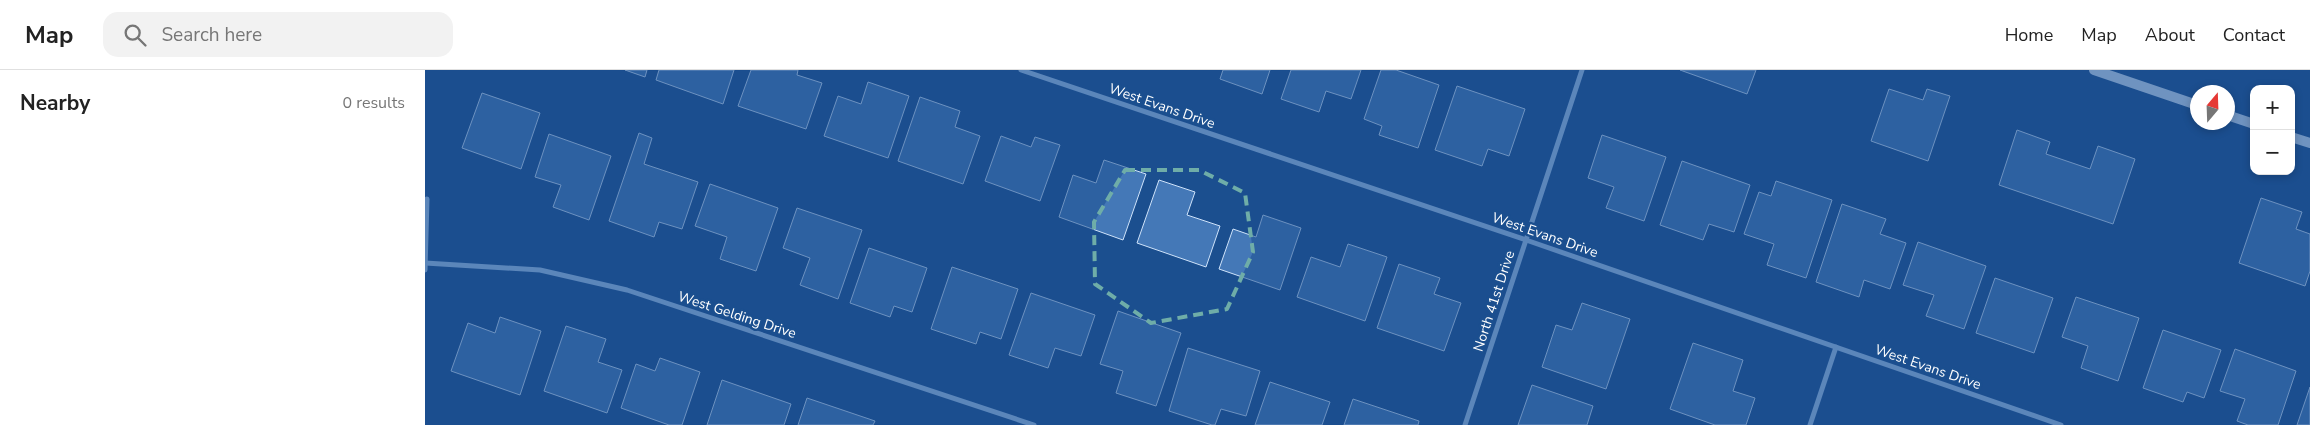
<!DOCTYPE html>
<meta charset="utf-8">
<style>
body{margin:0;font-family:"Nunito Sans",sans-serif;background:#f2f2f2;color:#222}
.controls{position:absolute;right:15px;top:15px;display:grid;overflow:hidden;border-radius:10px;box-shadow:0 2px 8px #0003}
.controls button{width:45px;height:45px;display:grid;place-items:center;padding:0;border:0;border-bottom:1px solid #e0e0e0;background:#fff;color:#222;font:25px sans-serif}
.compass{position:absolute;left:1765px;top:15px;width:45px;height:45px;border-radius:50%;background:#fff;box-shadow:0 2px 8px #0003;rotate:19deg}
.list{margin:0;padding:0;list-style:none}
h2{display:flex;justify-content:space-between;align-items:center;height:65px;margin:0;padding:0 20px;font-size:21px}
h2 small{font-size:16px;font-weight:400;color:#767676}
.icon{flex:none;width:28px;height:28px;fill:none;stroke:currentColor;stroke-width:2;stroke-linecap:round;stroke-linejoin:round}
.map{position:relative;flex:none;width:1885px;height:355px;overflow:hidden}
header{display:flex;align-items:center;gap:30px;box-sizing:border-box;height:70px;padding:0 25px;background:#fff;border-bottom:1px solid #e0e0e0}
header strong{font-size:24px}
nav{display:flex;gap:28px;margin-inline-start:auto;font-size:18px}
.search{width:350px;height:45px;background:#f2f2f2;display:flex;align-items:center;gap:12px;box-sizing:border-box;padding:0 18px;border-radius:15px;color:#767676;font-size:19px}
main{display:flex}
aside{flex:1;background:#fff}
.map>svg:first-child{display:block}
</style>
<header>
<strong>Map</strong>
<div class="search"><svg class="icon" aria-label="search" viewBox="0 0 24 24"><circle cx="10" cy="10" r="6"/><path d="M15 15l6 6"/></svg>Search here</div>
<nav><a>Home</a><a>Map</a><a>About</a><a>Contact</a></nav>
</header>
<main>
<aside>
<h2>Nearby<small>0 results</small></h2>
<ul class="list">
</ul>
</aside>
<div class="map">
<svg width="1885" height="355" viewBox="0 0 1885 355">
<rect width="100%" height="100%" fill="#1b4f8f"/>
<g fill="#4478b7" stroke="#cfe3fa">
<path d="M200,0H222L220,7Z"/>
<path d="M234,0H309L298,34L231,10Z"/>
<path d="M326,0H373L372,5L397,13L381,59L313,36Z"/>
<path d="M798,0H845L837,24L795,9Z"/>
<path d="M866,0H936L926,29L901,21L894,42L856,29Z"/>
<path d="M956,0H971L1014,15L993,78L954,65L957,56L939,49Z"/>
<path d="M1255,0H1331L1322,24Z"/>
<path d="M443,12L484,26L463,88L399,66L413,26L436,34Z"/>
<path d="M1032,16L1100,39L1084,86L1063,79L1057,96L1010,80Z"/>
<path d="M1464,19L1498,30L1502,19L1525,26L1503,91L1446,71Z"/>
<path d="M57,23L115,43L96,99L37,78Z"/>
<path d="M495,27L535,41L530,57L555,66L538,114L473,91Z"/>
<path d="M1592,60L1625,72L1621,84L1665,99L1673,76L1710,89L1688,154L1574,115Z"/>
<path d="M214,63L227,68L219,94L273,112L257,159L234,152L229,167L184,151Z"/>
<path d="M124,64L186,86L164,150L128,137L136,115L110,107Z"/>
<path d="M1177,65L1241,87L1219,151L1181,138L1189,117L1163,108Z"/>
<path d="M576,66L606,77L610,67L635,75L615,131L560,111Z"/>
<path d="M679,90L721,104L698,170L634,147L648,105L671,113Z"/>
<path d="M1257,91L1325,115L1309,162L1284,154L1278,170L1235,155Z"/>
<path d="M734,110L770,122L762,145L795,156L781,197L712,173Z"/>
<path d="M1351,111L1407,130L1381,208L1342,195L1349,174L1319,164L1334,122L1346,126Z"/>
<path d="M285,114L353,138L331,201L295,189L302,167L270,156Z"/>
<path d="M1836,128L1877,142L1871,159L1885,164V201L1880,216L1814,193Z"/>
<path d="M1417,134L1461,149L1455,164L1481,173L1465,219L1439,210L1434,227L1391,212Z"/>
<path d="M372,138L437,160L413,229L375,215L385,188L358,178Z"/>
<path d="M838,145L876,158L855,220L794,199L808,159L831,167Z"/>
<path d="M1493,172L1561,196L1539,259L1501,246L1509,225L1478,215Z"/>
<path d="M923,174L962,187L940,251L872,227L886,187L915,197Z"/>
<path d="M444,178L502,198L487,242L469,236L465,247L425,233Z"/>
<path d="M974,194L1015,208L1009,224L1036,233L1019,281L952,258Z"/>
<path d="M527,197L593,219L576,269L555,262L551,274L506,259Z"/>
<path d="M1570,208L1628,228L1609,283L1551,263Z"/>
<path d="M606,223L670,245L656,286L630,278L623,298L584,285Z"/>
<path d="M1651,227L1714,248L1693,311L1656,298L1663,276L1637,267Z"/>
<path d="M1157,233L1205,249L1181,319L1117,297L1131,255L1147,260Z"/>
<path d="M693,241L756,263L731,336L691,323L698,301L675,294Z"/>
<path d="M75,247L116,261L95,325L26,301L43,253L70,263Z"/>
<path d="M141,256L181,269L173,292L197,300L182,343L119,321Z"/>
<path d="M1738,260L1796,280L1779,328L1762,322L1758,332L1718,318Z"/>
<path d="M1268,273L1318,290L1308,321L1330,328L1321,355H1290L1245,339Z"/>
<path d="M763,278L835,301L821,346L796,339L790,355H787L744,341Z"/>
<path d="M1810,279L1871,301L1853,355H1823L1812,351L1820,329L1795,321Z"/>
<path d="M235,288L275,302L257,355H244L196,338L211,294L230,301Z"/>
<path d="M297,310L366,334L359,355H282Z"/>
<path d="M845,312L905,332L897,355H830Z"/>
<path d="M1107,315L1168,336L1162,355H1093Z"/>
<path d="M1885,317V355H1872Z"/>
<path d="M382,328L450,351L448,355H373Z"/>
<path d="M928,329L994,351L993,355H919Z"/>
</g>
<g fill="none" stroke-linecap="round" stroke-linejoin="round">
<g stroke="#a9c9ee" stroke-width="5">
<path d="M596,0L1101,170L1636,355"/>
<path d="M0,193L115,200L202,220L609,355"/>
<path d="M0,200L2,129"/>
<path d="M1040,355L1157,0"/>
<path d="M1385,355L1411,277"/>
</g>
<g stroke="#d6e6fa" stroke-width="10">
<path d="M1669,0L1772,35"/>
<path d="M1802,45L1829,54"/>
<path d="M1866,67L1885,73"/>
</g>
</g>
<path d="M0 0H1885V355H0ZM700,100H774L820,123L828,182L802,239L726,253L670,214L669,152Z" fill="#1b4f8f" fill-opacity=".55" fill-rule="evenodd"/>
<path fill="none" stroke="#6fada8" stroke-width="4" stroke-dasharray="10 6" stroke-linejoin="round" d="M700,100H774L820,123L828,182L802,239L726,253L670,214L669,152Z"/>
<g text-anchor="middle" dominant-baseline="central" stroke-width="5" stroke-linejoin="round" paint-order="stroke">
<g font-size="14" fill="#fff" stroke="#1b4f8f">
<text transform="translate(737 36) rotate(19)">West Evans Drive</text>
<text transform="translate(1120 165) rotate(19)">West Evans Drive</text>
<text transform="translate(1069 231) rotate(-72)">North 41st Drive</text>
<text transform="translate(312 245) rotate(18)">West Gelding Drive</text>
<text transform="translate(1503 297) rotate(19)">West Evans Drive</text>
</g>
</g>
</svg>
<div class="controls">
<button>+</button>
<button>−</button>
</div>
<svg class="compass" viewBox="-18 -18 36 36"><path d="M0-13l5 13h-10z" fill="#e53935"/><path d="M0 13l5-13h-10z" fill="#767676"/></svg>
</div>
</main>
